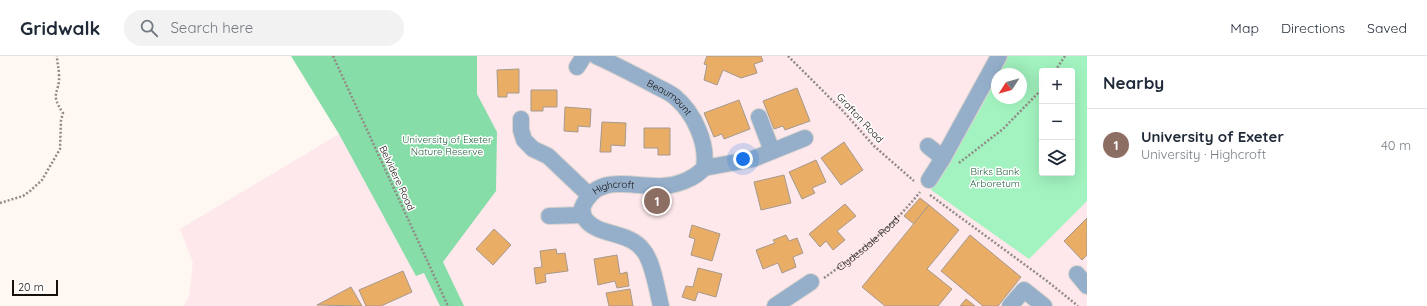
<!DOCTYPE html>
<meta charset="utf-8">
<style>
body{margin:0;font-family:Quicksand,sans-serif;background:#f2f2f3;color:#1f2937}
.controls{position:absolute;right:12px;top:12px;display:grid;overflow:hidden;border-radius:4px;box-shadow:0 4px 16px #0002}
.controls button{width:36px;height:36px;display:grid;place-items:center;padding:0;border:0;border-bottom:1px solid #e0e1e3;background:#fff;color:#1f2937;font:20px sans-serif}
.compass{position:absolute;left:991px;top:12px;width:36px;height:36px;border-radius:50%;background:#fff;box-shadow:0 4px 16px #0002;rotate:234deg}
.scale{position:absolute;left:12px;bottom:10px;width:46px;box-sizing:border-box;padding-left:4px;border:2px solid #15100c;border-top:0;font-size:11px;line-height:14px;white-space:nowrap;color:#15100c;-webkit-text-stroke:3px #fff;paint-order:stroke}
.you{position:absolute;left:743px;top:103px;width:14px;height:14px;margin:-10px;border:3px solid #fff;border-radius:50%;background:#1a73e8;box-shadow:0 0 0 6px #1a73e833}
.badge{display:grid;place-items:center;width:26px;height:26px;border-radius:50%;background:#2c664e;color:#fff;font-size:13px;font-weight:700}
.pin{position:absolute;translate:-50% -50%;border:2px solid #fff;box-shadow:0 1px 4px #0006}
.list{margin:0;padding:0;list-style:none}
h2{display:flex;justify-content:space-between;align-items:center;height:52px;margin:0;padding:0 16px;font-size:17px}
h2 small{font-size:13px;font-weight:400;color:#747a83}
.list li{display:grid;grid-template-columns:26px 1fr auto;gap:12px;align-items:center;box-sizing:border-box;height:72px;padding:0 16px;border-top:1px solid #e0e1e3}
.list b{display:block;font-size:15px;white-space:nowrap}
.list p{margin:0;font-size:13px;white-space:nowrap;color:#747a83}
.list em{font-size:13px;font-style:normal;color:#747a83}
.icon{flex:none;width:22px;height:22px;fill:none;stroke:currentColor;stroke-width:2;stroke-linecap:round;stroke-linejoin:round}
.map{position:relative;flex:none;width:1087px;height:250px;overflow:hidden}
header{display:flex;align-items:center;gap:24px;box-sizing:border-box;height:56px;padding:0 20px;background:#fff;border-bottom:1px solid #e0e1e3}
header strong{font-size:19px}
nav{display:flex;gap:22px;margin-inline-start:auto;font-size:14px}
.search{width:280px;height:36px;background:#f2f2f3;display:flex;align-items:center;gap:10px;box-sizing:border-box;padding:0 14px;border-radius:22px;color:#747a83;font-size:15px}
main{display:flex}
aside{flex:1;background:#fff}
.map>svg:first-child{display:block}
</style>
<header>
<strong>Gridwalk</strong>
<div class="search"><svg class="icon" aria-label="search" viewBox="0 0 24 24"><circle cx="10" cy="10" r="6"/><path d="M15 15l6 6"/></svg>Search here</div>
<nav><a>Map</a><a>Directions</a><a>Saved</a></nav>
</header>
<main>
<div class="map">
<svg width="1087" height="250" viewBox="0 0 1087 250">
<rect width="100%" height="100%" fill="#fef7f2"/>
<path fill="#fee8ec" fill-rule="evenodd" d="M343,0H1087V250H184L189,240L193,207L180,173L339,78L358,35ZM1042,15H1072V117H1042ZM997,18H1021V42H997Z"/>
<path fill="#a2f3bf" fill-rule="evenodd" d="M1008,0H1087V145L1029,203L931,134L974,64L997,21V42H1021V18H999ZM1042,15H1072V117H1042Z"/>
<path fill="#87dda8" d="M291,0H477V38L497,76L496,135L443,206L464,250H440L424,217L416,220L339,78Z"/>
<g fill="#e9ad66" stroke="#a6998c">
<path d="M707,0H761L763,5L754,8L757,17L741,22L723,14L717,29L704,24L707,9L704,8Z"/>
<path d="M519,13V37H507V41H498L497,14Z"/>
<path d="M797,32L810,65L785,74L783,70L774,73L763,45Z"/>
<path d="M531,34H557V51H543V55H531Z"/>
<path d="M739,44L750,73L724,83L722,78L714,81L704,57Z"/>
<path d="M565,51L591,53L590,71L578,70V76L564,75Z"/>
<path d="M602,66L626,67L625,90L611,89V96H600Z"/>
<path d="M644,72H670V99H658V92H644Z"/>
<path d="M844,86L863,114L841,129L821,102Z"/>
<path d="M816,104L826,126L812,132L815,137L802,143L789,116Z"/>
<path d="M784,119L791,147L761,154L754,126Z"/>
<path d="M920,142L929,149L914,168L904,160Z"/>
<path d="M845,148L856,160L837,175L845,184L833,194L826,185L820,191L809,178Z"/>
<path d="M929,149L959,174L927,213L952,233L938,250H885L862,231Z"/>
<path d="M1087,162V199L1082,204L1064,185Z"/>
<path d="M692,169L720,178L712,205L691,199L695,183L689,181Z"/>
<path d="M494,173L511,189L493,209L476,193Z"/>
<path d="M786,179L789,185L797,182L803,197L793,201L796,211L782,217L778,207L763,213L756,194L775,187L773,184Z"/>
<path d="M970,179L1021,221L998,250H983L941,215Z"/>
<path d="M556,193L557,198L565,197L568,215L545,218L546,226L536,228L534,212L542,211L540,195Z"/>
<path d="M617,199L620,218L627,216L629,230L617,232L615,225L598,229L594,203Z"/>
<path d="M698,212L722,218L716,241L698,236L695,245L682,241L686,230L693,231Z"/>
<path d="M403,215L412,236L381,250H366L359,234Z"/>
<path d="M351,231L362,250L317,249Z"/>
<path d="M630,233L633,250H609L606,237Z"/>
<path d="M966,243L975,250H960Z"/>
</g>
<g fill="none" stroke-linecap="round" stroke-linejoin="round">
<g stroke="#d9d2cd" stroke-width="18">
<g id="minor">
<path id="s2" d="M596,0C616,9 635,19 654,29C661,33 669,36 675,41C694,57 708,87 704,112"/>
<path d="M577,11L584,0"/>
<path d="M759,61L772,95"/>
<path d="M521,63V74L524,84L533,93L548,100L589,139"/>
<path d="M928,90L943,102L999,0"/>
<path d="M704,112L753,103L805,82"/>
<path d="M929,124L943,102"/>
<path d="M549,160L583,159"/>
<path d="M1077,218L1087,230"/>
<path id="s3" d="M661,250C657,235 653,205 643,194C629,175 598,180 586,164C583,161 583,156 582,152C597,115 633,132 663,130C678,129 694,123 704,112"/>
<path d="M775,250L811,226"/>
<path d="M1010,250L1024,234L1044,250"/>
</g>
</g>
<g stroke="#918b87" stroke-width="2.5" stroke-dasharray="2 2" stroke-linecap="butt">
<path d="M333,0L448,250"/>
<path d="M788,0L842,54L874,90L914,125"/>
<path d="M1055,15L1065,0"/>
<path d="M959,107L1003,73L1042,33"/>
<path d="M930,139L1047,225L1078,250"/>
<path d="M0,147L23,140L30,135L42,124L60,93L61,64L63,57C49,36 60,38 59,19C59,12 57,7 57,0"/>
<path id="s1" d="M824,222C859,197 893,170 920,136"/>
</g>
<use href="#minor" stroke="#95afcb" stroke-width="16"/>
</g>
<g text-anchor="middle" dominant-baseline="central" stroke-width="3" stroke-linejoin="round" paint-order="stroke">
<g font-size="10" fill="#15100c" stroke="#fff">
<text stroke="none"><textPath href="#s2" startOffset="85">Beaumount</textPath></text>
<text transform="translate(860 62) rotate(47)">Grafton Road</text>
<text transform="translate(397 122) rotate(65)">Belvidere Road</text>
<text stroke="none"><textPath href="#s3" startOffset="179">Highcroft</textPath></text>
<text stroke="none"><textPath href="#s1" startOffset="56">Clydesdale Road</textPath></text>
</g>
<g font-size="10" fill="#24623f" stroke="#fff">
<text x="447" y="83">University of Exeter<tspan x="447" dy="12">Nature Reserve</tspan></text>
<text x="995" y="115">Birks Bank<tspan x="995" dy="12">Arboretum</tspan></text>
</g>
</g>
</svg>
<div class="controls">
<button>+</button>
<button>−</button>
<button><svg class="icon" aria-label="layers" viewBox="0 0 24 24"><path d="M12 4l9 5-9 5-9-5zM3 14l9 5 9-5"/></svg></button>
</div>
<svg class="compass" viewBox="-18 -18 36 36"><path d="M0-13l5 13h-10z" fill="#e53935"/><path d="M0 13l5-13h-10z" fill="#747a83"/></svg>
<div class="scale">20 m</div>
<div class="you"></div>
<div class="pin badge" style="left:657px;top:145px;background:#8d6e63">1</div>
</div>
<aside>
<h2>Nearby<small></small></h2>
<ul class="list">
<li><span class="badge" style="background:#8d6e63">1</span><div><b>University of Exeter</b><p>University · Highcroft</p></div><em>40 m</em></li>
</ul>
</aside>
</main>
